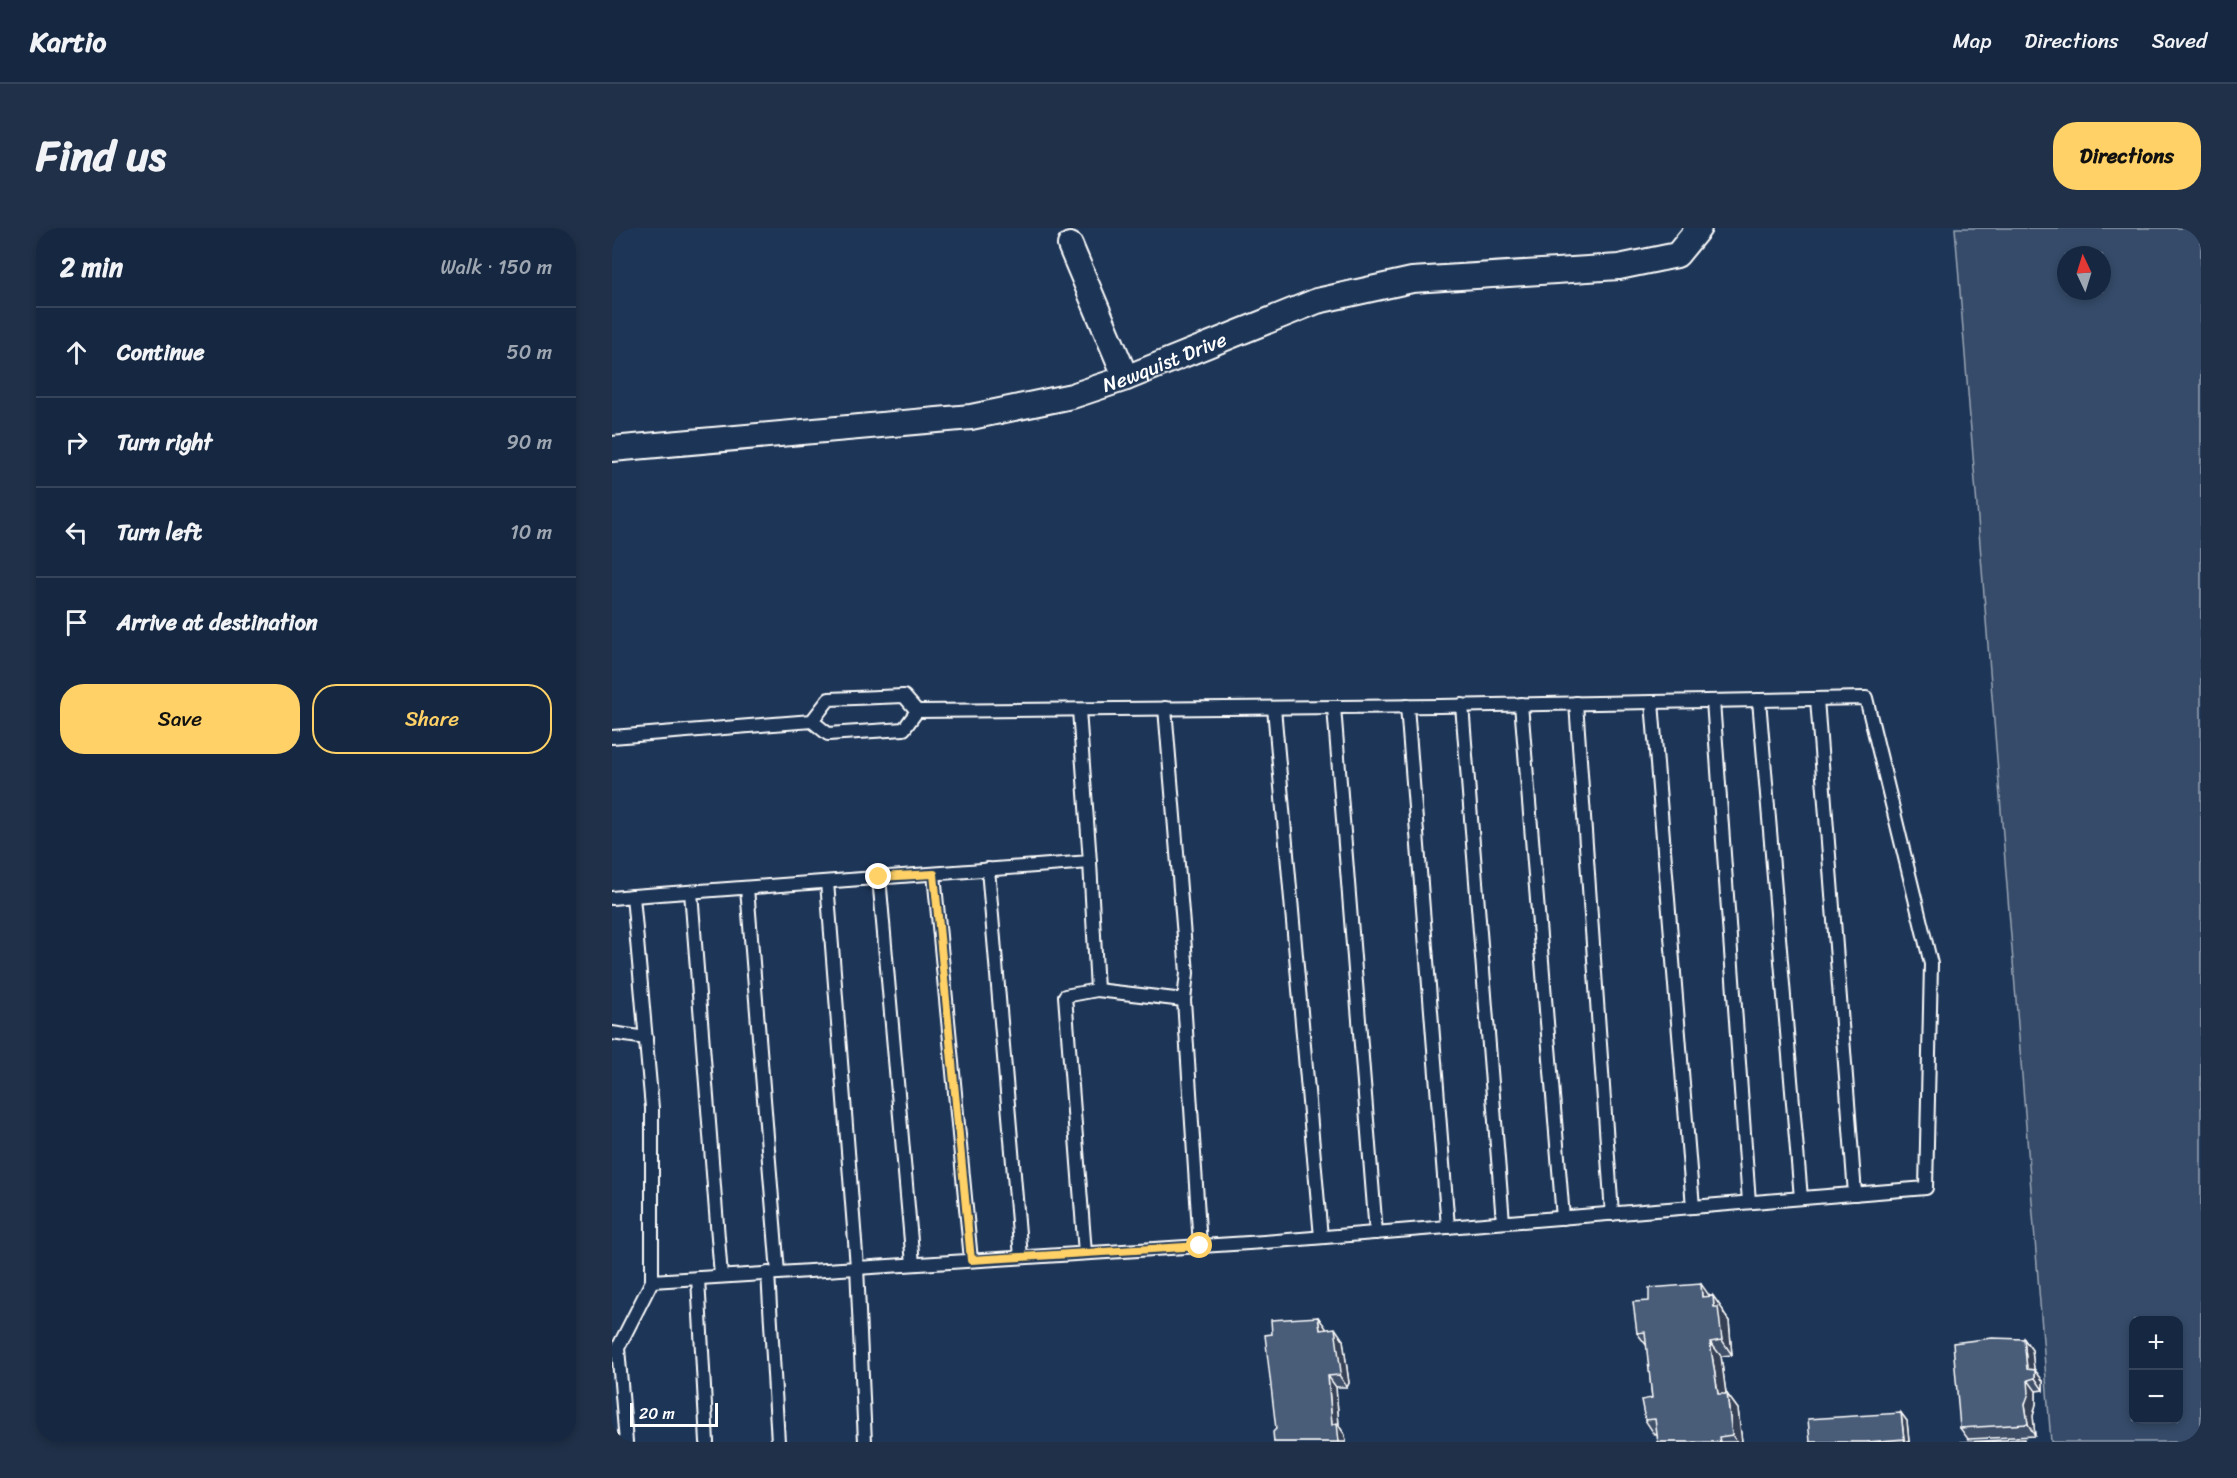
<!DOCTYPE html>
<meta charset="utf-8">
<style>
body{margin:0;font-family:Sriracha,sans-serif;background:#1f3048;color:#f1f3f6}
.controls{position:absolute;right:18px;bottom:18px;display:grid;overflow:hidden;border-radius:12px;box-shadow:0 3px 9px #0003}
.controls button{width:54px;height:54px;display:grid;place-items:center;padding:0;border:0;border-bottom:2px solid #35445a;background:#162841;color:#f1f3f6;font:30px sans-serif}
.compass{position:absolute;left:1445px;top:18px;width:54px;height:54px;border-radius:50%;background:#162841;box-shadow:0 3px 9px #0003;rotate:356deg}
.scale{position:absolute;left:18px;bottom:15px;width:88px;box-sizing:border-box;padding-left:6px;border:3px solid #fff;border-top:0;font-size:16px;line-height:21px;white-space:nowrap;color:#fff;-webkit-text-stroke:4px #1d3557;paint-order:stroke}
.stop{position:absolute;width:18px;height:18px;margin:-14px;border:4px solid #ffd166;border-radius:50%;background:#fff}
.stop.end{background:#ffd166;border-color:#fff;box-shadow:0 2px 6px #0008}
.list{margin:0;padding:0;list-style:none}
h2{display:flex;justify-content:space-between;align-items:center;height:78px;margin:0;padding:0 24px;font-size:26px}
h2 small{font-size:20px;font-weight:400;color:#9ea6b1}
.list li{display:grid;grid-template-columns:39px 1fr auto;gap:18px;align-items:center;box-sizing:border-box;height:90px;padding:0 24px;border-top:2px solid #35445a}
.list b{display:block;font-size:22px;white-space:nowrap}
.list em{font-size:20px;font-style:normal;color:#9ea6b1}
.actions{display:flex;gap:12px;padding:18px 24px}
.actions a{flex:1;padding:14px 0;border:2px solid #ffd166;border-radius:24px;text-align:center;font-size:21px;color:#ffd166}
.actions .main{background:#ffd166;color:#111}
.icon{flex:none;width:33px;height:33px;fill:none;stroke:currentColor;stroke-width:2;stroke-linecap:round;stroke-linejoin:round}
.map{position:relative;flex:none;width:1589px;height:1214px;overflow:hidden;border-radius:24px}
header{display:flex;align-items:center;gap:36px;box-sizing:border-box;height:84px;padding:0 30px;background:#162841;border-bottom:2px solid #35445a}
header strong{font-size:28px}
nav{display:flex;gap:33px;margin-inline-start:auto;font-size:21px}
.intro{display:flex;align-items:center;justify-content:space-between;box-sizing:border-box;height:144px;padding:0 36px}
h1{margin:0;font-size:42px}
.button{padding:15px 27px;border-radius:24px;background:#ffd166;color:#111;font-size:21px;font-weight:700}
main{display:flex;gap:36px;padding:0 36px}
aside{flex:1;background:#162841;border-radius:24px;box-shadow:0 3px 9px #0003}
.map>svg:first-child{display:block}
</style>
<header>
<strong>Kartio</strong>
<nav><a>Map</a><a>Directions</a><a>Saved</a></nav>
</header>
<div class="intro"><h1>Find us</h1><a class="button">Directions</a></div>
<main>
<aside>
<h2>2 min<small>Walk · 150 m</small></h2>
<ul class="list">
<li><svg class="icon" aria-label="ahead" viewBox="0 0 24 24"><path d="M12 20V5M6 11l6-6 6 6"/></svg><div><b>Continue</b></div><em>50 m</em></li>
<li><svg class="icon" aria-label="right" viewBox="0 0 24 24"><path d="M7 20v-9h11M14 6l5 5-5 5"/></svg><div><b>Turn right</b></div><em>90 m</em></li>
<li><svg class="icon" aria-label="left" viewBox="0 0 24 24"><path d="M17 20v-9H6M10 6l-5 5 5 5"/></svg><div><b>Turn left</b></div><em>10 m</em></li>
<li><svg class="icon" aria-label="arrive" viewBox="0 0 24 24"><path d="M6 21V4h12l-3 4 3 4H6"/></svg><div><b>Arrive at destination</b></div></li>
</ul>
<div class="actions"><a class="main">Save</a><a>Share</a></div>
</aside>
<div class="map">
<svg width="1589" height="1214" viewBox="0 0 1589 1214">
<rect width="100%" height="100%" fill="#1d3557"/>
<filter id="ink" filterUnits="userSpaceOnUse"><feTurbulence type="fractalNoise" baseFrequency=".0167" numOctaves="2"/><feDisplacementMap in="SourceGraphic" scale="12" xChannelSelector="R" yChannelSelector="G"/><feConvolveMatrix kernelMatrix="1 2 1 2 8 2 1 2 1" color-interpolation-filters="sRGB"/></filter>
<g filter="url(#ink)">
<path fill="#364b69" stroke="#9aa5b4" stroke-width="1.5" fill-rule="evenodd" d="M1343,0H1589V1214H1439ZM1454,27H1490V63H1454ZM1522,1092H1566V1192H1522Z"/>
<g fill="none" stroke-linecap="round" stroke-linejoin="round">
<g stroke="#fff" stroke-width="16">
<g id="lane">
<path d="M1205,471L1243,966"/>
<path d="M1147,472L1189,970"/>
<path d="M1101,473L1137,974"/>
<path d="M1040,474L1081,979"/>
<path d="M964,475L1000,986"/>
<path d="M909,476L951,990"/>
<path d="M850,477L891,994"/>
<path d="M795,478L836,999"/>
<path d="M722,479L764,1005"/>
<path d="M553,480L575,745L572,772"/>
<path d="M662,480L709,1009"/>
<path d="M0,509L200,493L216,506L292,501L305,483L292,468L217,471L200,493"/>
<path d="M376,641L409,1029"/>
<path d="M322,646L359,1032"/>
<path d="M267,649L301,1036"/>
<path d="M215,654L245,1039L253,1214"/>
<path d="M135,660L166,1045"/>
<path d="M79,664L109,1048"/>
<path d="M21,668L478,634L467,482"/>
<path d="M0,670L21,668L40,880V1053L652,1014L1314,960L1319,736L1254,470L828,478L305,483"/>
<path d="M485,762L572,772L588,1018"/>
<path d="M0,805L34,810"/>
<path d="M473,1025L453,768L485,762L478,634"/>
<path d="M156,1045L166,1214"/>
<path d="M86,1050L95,1214"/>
<path d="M14,1214L6,1120L40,1053"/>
</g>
</g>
<g stroke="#fff" stroke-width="28">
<g id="street">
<path d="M458,17L514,150"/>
<path id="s1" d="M0,221L359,189L460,168L514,150L705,73L800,52L1007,39L1065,27L1087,0"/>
</g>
</g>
<use href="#lane" stroke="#1d3557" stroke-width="12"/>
<use href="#street" stroke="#1d3557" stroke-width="24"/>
</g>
<g fill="#405068" stroke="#fff" stroke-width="1.5">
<path d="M1098,1068H1101L1111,1082L1112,1086L1117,1093L1120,1127L1109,1128L1114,1166H1115L1126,1181L1130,1214H1046L1045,1206L1043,1207L1033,1192L1040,1170L1035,1118L1025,1105Z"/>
<path d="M706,1089L714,1101L731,1112L737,1155L735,1159H724L727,1198L733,1207L734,1214H662L664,1201L660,1106Z"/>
<path d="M1412,1111L1420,1122L1422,1142L1431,1153V1162L1424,1163V1176L1421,1188L1423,1208L1356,1211L1348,1200Z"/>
<path d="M1289,1185L1295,1193L1297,1214H1198Z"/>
</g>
<g fill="#344155" stroke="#fff" stroke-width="1.5">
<path d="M1089,1056L1099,1070L1090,1069Z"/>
<path d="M1101,1068L1111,1082L1112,1086L1117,1093L1120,1127L1110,1112L1102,1079Z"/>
<path d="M706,1089L714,1100L716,1113L708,1102Z"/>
<path d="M723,1100L731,1112L737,1155L735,1159L727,1147Z"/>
<path d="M1412,1111L1420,1122L1423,1150L1415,1141Z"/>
<path d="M1098,1114L1109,1128L1116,1181L1106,1166Z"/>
<path d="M1423,1142L1431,1153V1162L1423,1150Z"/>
<path d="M716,1148L724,1159L727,1198L733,1207L734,1214H727L720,1197Z"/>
<path d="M1416,1152L1424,1163V1176L1421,1188L1423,1208L1416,1196L1413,1176Z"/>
<path d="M1115,1166L1126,1181L1130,1214H1125L1120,1207Z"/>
<path d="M1289,1185L1295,1193L1297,1214H1294L1292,1211Z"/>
</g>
<g fill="#4a5d79" stroke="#fff" stroke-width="1.5">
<path d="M1089,1056L1090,1069L1101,1068L1102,1079H1106L1110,1112L1098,1114L1106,1166H1115L1120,1207L1107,1209L1108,1214H1046L1043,1191L1033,1192L1029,1172L1040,1170L1033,1104L1025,1105L1021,1074L1037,1073V1060Z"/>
<path d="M706,1089L708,1102L723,1100L729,1144L727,1147L716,1148L720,1197L725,1195L727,1214H662L661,1204L664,1201L653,1107L660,1106L659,1092Z"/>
<path d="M1380,1110L1412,1111L1415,1141L1423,1142V1150L1416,1152L1417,1165L1413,1176L1416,1196L1348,1200L1341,1115Z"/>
<path d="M1289,1185L1292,1211L1254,1214H1198L1196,1191Z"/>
<path d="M1412,1211V1214H1348Z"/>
</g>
</g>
<g fill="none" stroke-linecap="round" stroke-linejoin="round" filter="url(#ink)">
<path stroke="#ffd166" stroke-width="8" d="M267,649L322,646L359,1032L588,1018"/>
</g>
<g text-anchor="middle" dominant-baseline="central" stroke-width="5" stroke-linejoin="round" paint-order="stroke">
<g font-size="20" fill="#fff" stroke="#1d3557">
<text stroke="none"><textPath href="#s1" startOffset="562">Newquist Drive</textPath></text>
</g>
</g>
</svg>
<div class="controls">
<button>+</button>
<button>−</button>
</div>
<svg class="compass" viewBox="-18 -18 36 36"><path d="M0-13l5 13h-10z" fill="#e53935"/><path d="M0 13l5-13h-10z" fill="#9ea6b1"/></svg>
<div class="scale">20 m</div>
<div class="stop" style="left:588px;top:1018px"></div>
<div class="stop end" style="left:267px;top:649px"></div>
</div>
</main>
